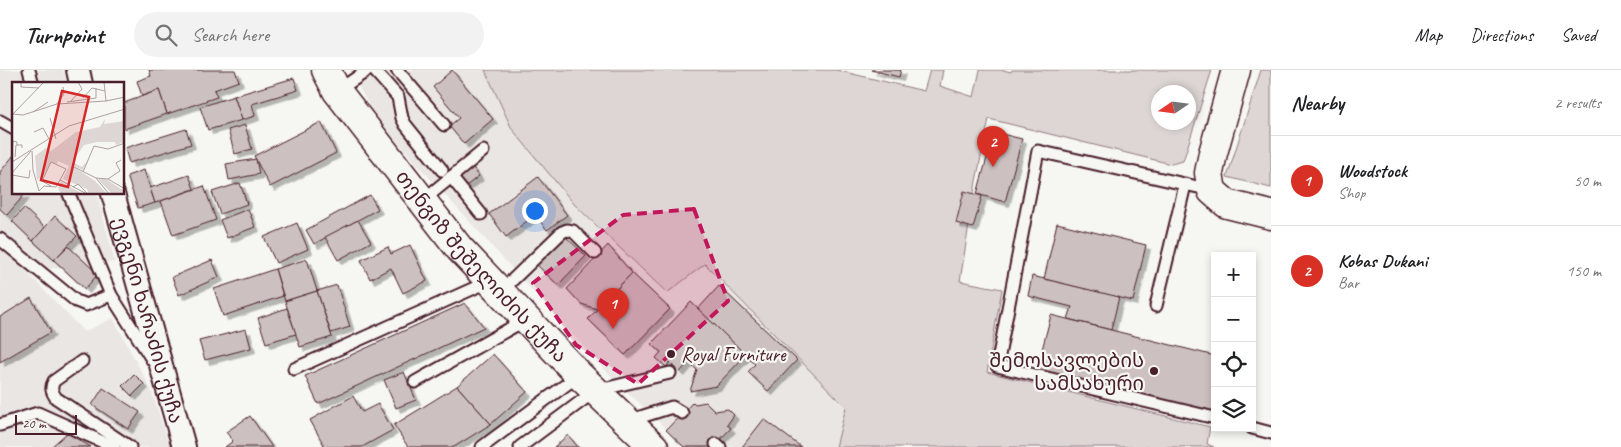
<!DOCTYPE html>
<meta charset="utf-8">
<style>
body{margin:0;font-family:Caveat,"Noto Sans Georgian",sans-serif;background:#f2f2f2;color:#202124}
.controls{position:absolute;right:15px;bottom:15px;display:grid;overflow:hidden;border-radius:0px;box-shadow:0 2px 8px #0003}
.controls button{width:45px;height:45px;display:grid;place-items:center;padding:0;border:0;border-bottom:1px solid #e0e0e0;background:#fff;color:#202124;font:25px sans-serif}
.compass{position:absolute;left:1151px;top:15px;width:45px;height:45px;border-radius:50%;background:#fff;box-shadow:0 2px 8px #0003;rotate:257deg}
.scale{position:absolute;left:15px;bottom:12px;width:62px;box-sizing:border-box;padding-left:5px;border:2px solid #4a1f2b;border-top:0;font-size:14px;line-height:18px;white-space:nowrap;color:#4a1f2b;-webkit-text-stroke:4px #f6f6f2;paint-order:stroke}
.you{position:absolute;left:534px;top:140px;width:18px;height:18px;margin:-12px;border:4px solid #fff;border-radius:50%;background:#1a73e8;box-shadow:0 0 0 8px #1a73e833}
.badge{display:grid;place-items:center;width:32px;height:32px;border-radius:50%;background:#d93025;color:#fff;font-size:16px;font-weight:700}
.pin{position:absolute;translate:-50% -41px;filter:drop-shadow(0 1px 2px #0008)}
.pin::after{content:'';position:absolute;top:26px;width:18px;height:15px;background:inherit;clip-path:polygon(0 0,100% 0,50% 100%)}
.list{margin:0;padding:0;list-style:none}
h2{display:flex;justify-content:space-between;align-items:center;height:65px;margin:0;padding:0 20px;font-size:21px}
h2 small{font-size:16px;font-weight:400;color:#757577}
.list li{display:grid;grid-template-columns:32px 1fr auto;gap:15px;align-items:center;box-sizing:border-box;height:90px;padding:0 20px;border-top:1px solid #e0e0e0}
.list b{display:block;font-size:19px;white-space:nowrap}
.list p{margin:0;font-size:16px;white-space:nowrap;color:#757577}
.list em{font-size:16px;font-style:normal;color:#757577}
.icon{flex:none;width:28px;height:28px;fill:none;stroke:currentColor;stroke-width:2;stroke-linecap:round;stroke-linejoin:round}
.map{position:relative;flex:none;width:1271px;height:377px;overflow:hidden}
header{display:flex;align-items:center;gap:30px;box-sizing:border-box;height:70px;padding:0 25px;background:#fff;border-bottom:1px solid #e0e0e0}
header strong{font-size:24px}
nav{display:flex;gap:28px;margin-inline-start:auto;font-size:18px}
.search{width:350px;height:45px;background:#f2f2f2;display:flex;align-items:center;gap:12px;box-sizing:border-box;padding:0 18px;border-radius:28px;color:#757577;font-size:19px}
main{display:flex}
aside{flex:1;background:#fff}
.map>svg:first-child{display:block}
</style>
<header>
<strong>Turnpoint</strong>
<div class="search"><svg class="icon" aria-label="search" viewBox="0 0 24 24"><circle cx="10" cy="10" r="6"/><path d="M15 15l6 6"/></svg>Search here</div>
<nav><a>Map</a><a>Directions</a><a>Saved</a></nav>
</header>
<main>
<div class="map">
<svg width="1271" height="377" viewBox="0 0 1271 377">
<defs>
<filter id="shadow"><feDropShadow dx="4.5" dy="4.5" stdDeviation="0" flood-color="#0004"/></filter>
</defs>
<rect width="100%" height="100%" fill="#f6f6f2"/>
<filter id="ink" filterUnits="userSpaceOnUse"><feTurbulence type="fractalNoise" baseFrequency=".02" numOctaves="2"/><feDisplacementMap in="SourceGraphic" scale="10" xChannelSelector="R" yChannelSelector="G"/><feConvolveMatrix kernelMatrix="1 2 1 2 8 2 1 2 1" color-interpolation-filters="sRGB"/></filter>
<g filter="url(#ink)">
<g fill="#e9e6e3">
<path d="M0,0H63L67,14H14V124H97L115,192L26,201L84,262L113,248L151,320L170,377H0Z"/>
<path d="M350,0H485L512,59L575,135L666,223L704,194L847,337L836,377H685L603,298L376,49Z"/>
</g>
<g fill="#ddd6d5" stroke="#947a80" fill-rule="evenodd">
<path d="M485,0H836L924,21L930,0H943L940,16L974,27L980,0H1003L1011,2L1012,0H1212L1183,91L1171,94L989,49L976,111L960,211L1002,219L987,302L1210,357L1207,374L1214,377H836L846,337L705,194L667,223L575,135L512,59ZM1158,22H1188V52H1158Z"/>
<path d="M1261,0H1271V118L1227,107Z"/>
</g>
<g fill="#ccc1c0" stroke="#4a1f2b" filter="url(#shadow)">
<path d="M149,0H235L239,11L214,20L217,27L167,44L159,20L142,26L137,11L151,6Z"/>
<path d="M452,0L493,49L464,74L449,56L459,48L433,17Z"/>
<path d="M871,0H901L899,7Z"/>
<path d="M294,8L298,20L252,34L255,46L242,50L234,26Z"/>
<path d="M159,20L167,44L124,59V33Z"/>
<path d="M234,26L242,50L208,60L200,37Z"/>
<path d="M321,52L336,83L270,117L254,86Z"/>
<path d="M245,55L252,79L235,84L228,60Z"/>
<path d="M186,59L191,74L129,93L125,78Z"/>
<path d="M994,62L1022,69L1005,132L977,124Z"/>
<path d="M14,85V124H25L7,145L0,139V102Z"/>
<path d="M256,89L259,104L229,110L226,94Z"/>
<path d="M472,96L479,106L466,116L458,105Z"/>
<path d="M144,100L155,133L138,138L127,106Z"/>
<path d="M189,105L194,119L155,133L150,118Z"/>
<path d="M538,107L567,145L547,160L535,145L506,167L489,144Z"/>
<path d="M240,113L247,134L220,144L212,122Z"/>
<path d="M204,116L216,150L173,165L161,131Z"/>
<path d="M964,121L982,126L973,158L956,153Z"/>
<path d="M370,125L378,139L314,174L306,160Z"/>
<path d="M24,138L45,158L33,171L12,151Z"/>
<path d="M248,139L255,157L227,168L220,150Z"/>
<path d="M55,146L77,166L54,190L33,171Z"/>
<path d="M358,150L371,172L338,190L325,167Z"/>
<path d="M297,153L308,179L276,193L264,167Z"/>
<path d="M1057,153L1146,175L1133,231L1044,209Z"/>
<path d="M565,166L586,186L558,215L537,195Z"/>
<path d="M410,175L427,211L403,223L391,198L370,209L361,190L388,177L391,184Z"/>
<path d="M608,175L632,203L597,239L581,234L567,219Z"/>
<path d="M68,176L98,204L85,219L54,190Z"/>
<path d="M307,189L317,221L285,231L275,199Z"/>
<path d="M212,190L219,207L179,225L172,207Z"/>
<path d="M275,199L283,226L223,246L214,219Z"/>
<path d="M632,203L670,239L625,285L588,249Z"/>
<path d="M1032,206L1119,227L1111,260L1068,249L1072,237L1028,226Z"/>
<path d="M337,215L350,257L331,263L317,221Z"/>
<path d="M719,216L797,290L768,321L748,302L755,294L698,239Z"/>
<path d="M317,221L332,267L300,277L285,231Z"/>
<path d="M31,228L51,262L0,292V247Z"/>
<path d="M691,232L746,285L716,316L690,321L697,300L689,292L680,302L670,292L666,297L656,288L661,282L651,274Z"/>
<path d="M465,233L484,257L318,334L305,306Z"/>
<path d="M287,238L296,264L266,273L258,248Z"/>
<path d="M1051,245L1215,286V343L1037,299Z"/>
<path d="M246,259L251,278L205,290L199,271Z"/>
<path d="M493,284L527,322L491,354L457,316Z"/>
<path d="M404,302L416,330L396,338L384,310Z"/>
<path d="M134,304L144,314L132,326L122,316Z"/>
<path d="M457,316L491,354L454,377H408L394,355Z"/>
<path d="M103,318L140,342L128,359L92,335Z"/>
<path d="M353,326L362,342L378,334L393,360L362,377H325L310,350Z"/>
<path d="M693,332L695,334L706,332L715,341L728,339L734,345L727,355L731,358L713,377H684L666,360Z"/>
<path d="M250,346L272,377H225L233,371L226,362Z"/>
<path d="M764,349L801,377H742Z"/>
<path d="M67,363L91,377H51Z"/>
<path d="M568,365L578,377H554Z"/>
</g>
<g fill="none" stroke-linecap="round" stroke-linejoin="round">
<g stroke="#4a1f2b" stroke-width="15">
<g id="service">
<path d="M29,0L33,14"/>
<path d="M374,0L398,27L402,48L405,54L442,100"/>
<path d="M397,0L444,55"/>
<path d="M337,21L368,0"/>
<path d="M0,51L14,59"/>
<path d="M451,107L481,144"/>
<path d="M1211,120L1038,81L997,296L1215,348"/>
<path d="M69,124L111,225L153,291"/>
<path d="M422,131L483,81"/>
<path d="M0,169L76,231L86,235L111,225"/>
<path d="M500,222L562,162L567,160L573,161L595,183"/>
<path d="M1156,236L1185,115"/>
<path d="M82,291L54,311C50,318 52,322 56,328L130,377"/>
<path d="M294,299L490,211"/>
<path d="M415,312L527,249"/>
<path d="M628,351L672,337L682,343"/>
<path d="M0,355L38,343L114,377"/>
<path d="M1252,358L1271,363"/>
<path d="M716,374L720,377"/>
<path d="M482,377L579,305"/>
<path d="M520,377L595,321L670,303"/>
</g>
</g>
<g stroke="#4a1f2b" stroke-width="26">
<g id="minor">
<path d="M78,0L81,14"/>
<path id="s1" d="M113,124L184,377"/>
</g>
</g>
<g stroke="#4a1f2b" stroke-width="31">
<path id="tertiary" d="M1236,0L1213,83L1209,103L1212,121L1227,134L1271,145"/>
</g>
<g stroke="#4a1f2b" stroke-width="31">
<g id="primary">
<path id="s2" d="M326,0L337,21L459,178L579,305L654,377"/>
</g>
</g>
<use href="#service" stroke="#f6f6f2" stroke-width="11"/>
<use href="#minor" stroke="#f6f6f2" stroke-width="22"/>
<use href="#tertiary" stroke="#f6f6f2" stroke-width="28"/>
<use href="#primary" stroke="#f6f6f2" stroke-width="28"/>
</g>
</g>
<path fill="#c2185b" fill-opacity="0.2" stroke="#c2185b" stroke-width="4" stroke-dasharray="10 6" stroke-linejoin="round" d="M694,139L728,231L638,314L576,275L533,213L623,145Z"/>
<g fill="#4a1f2b" stroke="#f6f6f2" stroke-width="2">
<circle cx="671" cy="284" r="5"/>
<circle cx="1154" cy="301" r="5"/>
</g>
<g text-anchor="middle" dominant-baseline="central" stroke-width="4.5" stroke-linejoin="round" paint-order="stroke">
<g font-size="20" fill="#4a1f2b" stroke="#f6f6f2">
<text stroke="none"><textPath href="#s2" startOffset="251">თენგიზ შეშელიძის ქუჩა</textPath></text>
<text stroke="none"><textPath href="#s1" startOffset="131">ევგენი ხარაძის ქუჩა</textPath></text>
</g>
<g font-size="20" fill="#4a1f2b" stroke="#f6f6f2" text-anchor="start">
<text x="681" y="284">Royal Furniture</text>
<text x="1144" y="290" text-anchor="end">შემოსავლების<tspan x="1144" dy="23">სამსახური</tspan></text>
</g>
</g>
<g transform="translate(12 12)">
<rect width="112" height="112" fill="#f6f6f2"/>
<path d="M93,37L92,42L112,39V60L104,63L103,60H85L72,63L60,80L70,85L77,77L71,88L59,83L83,99L95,112H77L75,107L51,97L57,84L46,79L45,82L39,80L32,94L25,98L23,74L34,66L39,69L64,50L88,45ZM86,97H94L112,109V112H100ZM49,100L69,111V112H49L46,106Z" fill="#ddd6d5"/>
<path fill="none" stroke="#b1a0a2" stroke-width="1" d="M9,0V5L27,6M92,0L94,19M71,16L80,6L93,9M59,19L70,7L66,0M55,20L84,16V6M45,22L52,12L51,5M21,30L36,20M1,32L11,33L45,22L94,19L113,15M0,33L32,0M38,36L44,57M22,50L31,46L37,57M20,69L21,88L27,109L32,104L44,105L48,98L75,112M0,75L1,59L5,60V63M3,75L4,63H10V66M0,80L57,44L113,27M62,85L84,96L97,112M71,90L82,64L96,67L113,61M0,91L19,69M0,93L17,96L18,88M84,96L96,97L113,107M96,97L108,89L104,81L109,78M39,104L30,99L39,80L54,87L48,98M61,105L66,102L76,112"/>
<path fill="#d62828" fill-opacity="0.15" stroke="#d62828" stroke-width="2.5" d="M50,9L77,15L56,105L29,98Z"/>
<rect width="112" height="112" fill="none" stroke="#4a1f2b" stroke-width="2.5"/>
</g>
</svg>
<div class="controls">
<button>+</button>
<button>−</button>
<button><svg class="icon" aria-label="locate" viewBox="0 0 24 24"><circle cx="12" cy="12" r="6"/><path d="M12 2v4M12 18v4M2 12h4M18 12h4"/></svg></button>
<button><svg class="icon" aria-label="layers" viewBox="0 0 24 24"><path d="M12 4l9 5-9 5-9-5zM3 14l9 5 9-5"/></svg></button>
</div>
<svg class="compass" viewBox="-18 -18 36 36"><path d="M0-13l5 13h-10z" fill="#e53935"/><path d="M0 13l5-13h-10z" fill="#757577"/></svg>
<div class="scale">20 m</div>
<div class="you"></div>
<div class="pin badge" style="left:613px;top:259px">1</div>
<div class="pin badge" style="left:993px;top:97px">2</div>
</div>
<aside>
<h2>Nearby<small>2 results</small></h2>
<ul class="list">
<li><span class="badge">1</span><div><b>Woodstock</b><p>Shop</p></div><em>50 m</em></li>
<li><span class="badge">2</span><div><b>Kobas Dukani</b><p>Bar</p></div><em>150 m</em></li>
</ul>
</aside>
</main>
